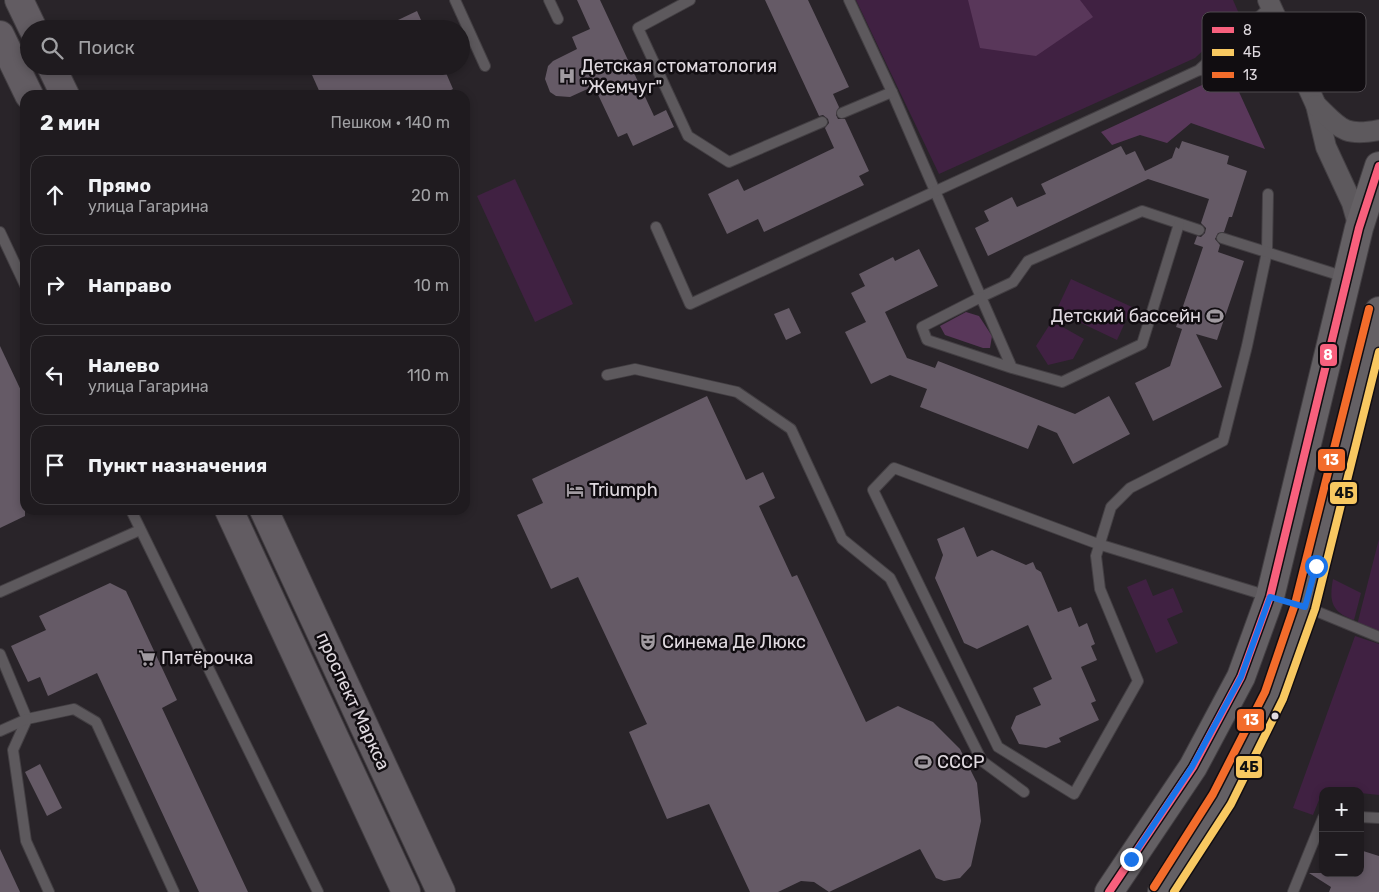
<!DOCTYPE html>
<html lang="ru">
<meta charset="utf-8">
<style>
body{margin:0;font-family:Rubik,sans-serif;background:#272428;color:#f1f3f6}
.controls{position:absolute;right:15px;bottom:15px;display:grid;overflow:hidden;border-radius:10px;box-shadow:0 2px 8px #0003}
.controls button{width:45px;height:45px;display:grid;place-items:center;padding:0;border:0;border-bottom:1px solid #3c393d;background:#1f1b1f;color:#f1f3f6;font:25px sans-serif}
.stop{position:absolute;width:15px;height:15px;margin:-11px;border:4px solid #1a73e8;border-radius:50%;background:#fff}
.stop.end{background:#1a73e8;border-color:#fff;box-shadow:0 1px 5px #0008}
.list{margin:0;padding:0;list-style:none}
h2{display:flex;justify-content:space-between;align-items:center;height:65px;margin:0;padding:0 20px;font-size:21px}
h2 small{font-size:16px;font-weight:400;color:#a1a1a4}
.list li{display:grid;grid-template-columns:32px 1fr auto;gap:15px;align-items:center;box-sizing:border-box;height:80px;margin:0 10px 10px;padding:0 10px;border:1px solid #3c393d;border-radius:15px}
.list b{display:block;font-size:19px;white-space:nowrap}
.list p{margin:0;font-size:16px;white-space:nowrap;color:#a1a1a4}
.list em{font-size:16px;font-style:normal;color:#a1a1a4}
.icon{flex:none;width:28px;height:28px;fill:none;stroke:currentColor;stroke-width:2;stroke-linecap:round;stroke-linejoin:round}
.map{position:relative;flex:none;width:1379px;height:892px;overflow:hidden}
.search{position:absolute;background:#1f1b1f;box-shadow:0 2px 8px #0003;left:20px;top:20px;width:450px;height:55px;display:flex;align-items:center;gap:12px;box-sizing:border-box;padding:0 18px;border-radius:28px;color:#a1a1a4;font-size:19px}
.panel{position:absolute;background:#1f1b1f;box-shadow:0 2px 8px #0003;left:20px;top:90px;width:450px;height:425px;border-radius:15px}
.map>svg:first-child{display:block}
</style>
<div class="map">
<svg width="1379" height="892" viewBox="0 0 1379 892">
<rect width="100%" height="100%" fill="#292429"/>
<g fill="#402142">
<path d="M856,0H1233L1240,16L1195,58L939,174Z"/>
<path d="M515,179L573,304L535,322L477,196Z"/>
<path d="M1071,279L1132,307L1117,340L1056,311Z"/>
<path d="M1052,321L1084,339L1073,359L1048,365L1036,346Z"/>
<path d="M1379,539V637L1356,629Z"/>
<path d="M1146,579L1153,596L1173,588L1183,612L1167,619L1178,643L1156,653L1127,587Z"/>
<path d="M1333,579L1361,593L1354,620C1331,612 1329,601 1333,579Z"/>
<path d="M1355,636L1379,644V795L1360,793V791L1323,790L1313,815L1293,808Z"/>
</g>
<g fill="#59375a">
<path d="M968,0H1080L1093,17L1036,56L980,48Z"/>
<path d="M1217,78L1234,81L1265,149L1191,123L1167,143L1140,135L1112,145L1101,132Z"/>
<path d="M966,312L979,316L992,336L990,348H983L945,335L940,326Z"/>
</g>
<g fill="#655a66">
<path d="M577,0H600L654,116L666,110L674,127L633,146L627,133L618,137L594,86L570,97L556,96L550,92L545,79L548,66L553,61L577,49L572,37L590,29Z"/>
<path d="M765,0H808L849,87L833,94L839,107L836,115L838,119H845L869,171L859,176L864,185L764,232L758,219L727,234L708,194L738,179L744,191L834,148L825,128L829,123L828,119L823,115L819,116Z"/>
<path d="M417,11L425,29H379Z"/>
<path d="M308,66H443L453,89L441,95H321Z"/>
<path d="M1182,141L1229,156L1227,164L1247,171L1232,217H1229L1224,232L1218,233L1215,239L1220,245L1218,252L1244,261L1217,340L1196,334L1222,387L1153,421L1135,383L1170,366L1182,329L1176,327L1203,247L1194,244L1197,236L1201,237L1205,233L1206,228L1201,223L1209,199L1148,179L988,256L975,228L989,221L984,211L1012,197L1017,207L1046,194L1041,184L1121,146L1126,155L1135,151L1145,171L1172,158L1176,147L1179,149Z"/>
<path d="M919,249L938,286L885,312L907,358L935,368L938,361L1075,414L1109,396L1130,434L1073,464L1057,433L1038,425L1028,449L920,407L927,389L890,375L871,384L845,332L866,322L851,293L865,286L859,274L893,257L895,261Z"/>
<path d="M789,308L801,333L786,340L774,314Z"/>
<path d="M0,346L25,399V516L0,528Z"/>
<path d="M707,396L746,480L763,472L775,498L759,506L792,577L797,575L866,722L898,706L933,722L960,749L977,783L981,821L971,866L960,878L944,881L936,878L920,849L829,892L814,882L801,881L778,892H750L709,804L667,819L629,732L647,724L578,577L551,589L517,515L543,503L532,479Z"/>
<path d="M964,527L977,557L992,550L1026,565L1033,562L1036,569L1041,572L1058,612L1071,607L1079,627L1087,623L1095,644L1091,646L1097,660L1081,667L1096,701L1091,703L1099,720L1059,738L1061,742L1046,748L1019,744L1011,728L1016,716L1041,705L1033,688L1052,679L1028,625L977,649L964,643L935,578L943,555L937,539Z"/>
<path d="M110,583L126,591L177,700L162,708L248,892H199L97,673L48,696L40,677L28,682L11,646L46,630L39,616Z"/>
<path d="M40,764L62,808L47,816L25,772Z"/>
<path d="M0,849L20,892H0Z"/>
<path d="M1360,850L1379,856V892H1329L1331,887L1309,873H1360Z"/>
</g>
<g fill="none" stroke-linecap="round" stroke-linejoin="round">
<g stroke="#433f43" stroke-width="12">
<g id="service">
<path d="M455,0L485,66"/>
<path d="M549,0L558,19"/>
<path d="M690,0L638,28L688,136L729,162L822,122"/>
<path d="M849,0L892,92L981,297L1013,282L1028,261L1142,211L1199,230"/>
<path d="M1200,69L1271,6"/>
<path d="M842,113L892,92"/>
<path d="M1268,194L1267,252L1247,346L1223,441L1130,488L1111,507L1096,556L1100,589L1138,681L1074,794L998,747L873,490L894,468L1098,544L1268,596"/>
<path d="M656,227L690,304L1197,71L1232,62L1293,55"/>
<path d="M0,232L25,285"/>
<path d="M1222,238L1345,277"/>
<path d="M1012,368L927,340L922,327L981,297L1012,368L1062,382L1142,344L1179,224"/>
<path d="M607,375L635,369L737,392L791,429L842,539L890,578L982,761L1024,792"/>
<path d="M131,510L318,892"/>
<path d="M0,592L140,530"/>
<path d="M1306,607L1379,637"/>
<path d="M0,654L27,719L74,709L96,722L174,892"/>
<path d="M27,719L13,750L26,841L49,892"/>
<path d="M0,731L27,719"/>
<path d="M1360,817L1379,818"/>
<path d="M1293,892L1323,818"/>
</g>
</g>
<g stroke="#433f43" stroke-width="22">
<g id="minor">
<path d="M1268,0L1316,105L1326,147L1352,203L1359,228"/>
<path d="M1316,105C1340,128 1343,137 1379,130"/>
</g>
</g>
<g stroke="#433f43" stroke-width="30">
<g id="secondary">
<path d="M1109,892L1193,767L1241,677L1270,597L1359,228L1379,166"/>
<path d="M1162,892L1222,799L1274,696L1305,607L1379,311"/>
</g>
</g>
<g stroke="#433f43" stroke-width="30">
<g id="primary">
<path d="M19,0L33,29"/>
<path d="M0,35L29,95"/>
<path d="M51,66L65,95"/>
<path d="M229,510L406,892"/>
<path d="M264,510L441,892"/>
</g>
</g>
<use href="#service" stroke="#5d595d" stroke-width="10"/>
<use href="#minor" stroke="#5d595d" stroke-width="20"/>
<use href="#secondary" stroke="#646064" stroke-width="28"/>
<use href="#primary" stroke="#625c62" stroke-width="28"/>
<g stroke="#110d11" stroke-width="11">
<path id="bus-1" d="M1109,892L1193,767L1241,677L1270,597L1359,228L1379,166"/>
</g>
<g stroke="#110d11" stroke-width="11">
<path id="bus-2" d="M1174,892L1231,804L1283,699L1315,609L1379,352"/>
</g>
<g stroke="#110d11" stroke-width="11">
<path id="bus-3" d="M1154,887L1213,794L1265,692L1295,604L1369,309"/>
</g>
<use href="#bus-1" stroke="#f8607d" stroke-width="8"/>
<use href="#bus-2" stroke="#f8c861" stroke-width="8"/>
<use href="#bus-3" stroke="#f36c2b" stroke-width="8"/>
</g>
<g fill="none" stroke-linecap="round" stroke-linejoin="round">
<path stroke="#1a73e8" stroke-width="6" d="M1131,859L1192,767L1241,677L1270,597L1305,607L1316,566"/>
</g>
<defs>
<g id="hospital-bare" transform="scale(1.35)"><path d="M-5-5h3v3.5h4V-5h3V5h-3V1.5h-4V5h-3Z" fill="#a09aa0" stroke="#110d11" stroke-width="2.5" paint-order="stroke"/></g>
<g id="stadium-bare" transform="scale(1.35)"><path d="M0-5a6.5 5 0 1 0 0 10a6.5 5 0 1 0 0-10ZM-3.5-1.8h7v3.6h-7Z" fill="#a09aa0" stroke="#110d11" stroke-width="2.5" paint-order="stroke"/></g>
<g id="hotel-bare" transform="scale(1.35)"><path d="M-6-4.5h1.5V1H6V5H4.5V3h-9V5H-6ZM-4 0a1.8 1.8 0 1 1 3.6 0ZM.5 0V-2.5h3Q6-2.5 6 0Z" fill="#a09aa0" stroke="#110d11" stroke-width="2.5" paint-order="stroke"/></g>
<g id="theatre-bare" transform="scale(1.35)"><path d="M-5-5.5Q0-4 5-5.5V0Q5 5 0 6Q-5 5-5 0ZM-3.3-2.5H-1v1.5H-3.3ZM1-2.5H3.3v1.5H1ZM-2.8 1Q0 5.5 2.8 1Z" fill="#a09aa0" stroke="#110d11" stroke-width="2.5" paint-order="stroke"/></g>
<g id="supermarket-bare" transform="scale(1.35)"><path d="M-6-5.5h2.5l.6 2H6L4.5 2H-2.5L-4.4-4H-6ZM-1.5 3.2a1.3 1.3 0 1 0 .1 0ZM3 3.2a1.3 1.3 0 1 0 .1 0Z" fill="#a09aa0" stroke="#110d11" stroke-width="2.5" paint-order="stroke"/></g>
</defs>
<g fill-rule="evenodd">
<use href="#hospital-bare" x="567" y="76"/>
<use href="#stadium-bare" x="1215" y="316"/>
<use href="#hotel-bare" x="575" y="490"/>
<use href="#theatre-bare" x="648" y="642"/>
<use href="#supermarket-bare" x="147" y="658"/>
<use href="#stadium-bare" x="923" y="762"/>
</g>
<circle fill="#e0dae0" stroke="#110d11" stroke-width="2" cx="1275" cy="716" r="4.5"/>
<g text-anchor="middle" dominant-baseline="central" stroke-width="5" stroke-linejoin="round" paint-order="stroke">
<g font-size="18" fill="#e0dae0" stroke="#110d11" text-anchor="start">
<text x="581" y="66">Детская стоматология<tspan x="581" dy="21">"Жемчуг"</tspan></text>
<text x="1201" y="316" text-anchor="end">Детский бассейн</text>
<text x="589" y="490">Triumph</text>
<text x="662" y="642">Синема Де Люкс</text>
<text x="161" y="658">Пятёрочка</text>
<text x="937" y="762">СССР</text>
</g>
<g font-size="18" fill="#e0dae0" stroke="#110d11">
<text transform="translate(353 701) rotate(65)">проспект Маркса</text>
</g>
</g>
<rect x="1202" y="12" width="164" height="80" rx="8" fill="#110d11" stroke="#4f4a4f" stroke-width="1"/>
<rect x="1212" y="27" width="22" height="6" fill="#f8607d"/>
<rect x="1212" y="49" width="22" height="7" fill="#f8c861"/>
<rect x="1212" y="72" width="22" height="6" fill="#f36c2b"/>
<g font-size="14" fill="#e0dae0">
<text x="1243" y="35">8</text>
<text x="1243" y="57">4Б</text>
<text x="1243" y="80">13</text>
</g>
<g stroke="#110d11" stroke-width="2">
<rect x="1319" y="343" width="19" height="24" rx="5" fill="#f8607d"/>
<rect x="1317" y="448" width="29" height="24" rx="5" fill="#f36c2b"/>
<rect x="1329" y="481" width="29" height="24" rx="5" fill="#f8c861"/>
<rect x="1236" y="708" width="29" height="24" rx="5" fill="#f36c2b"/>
<rect x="1235" y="755" width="28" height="24" rx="5" fill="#f8c861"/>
</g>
<g font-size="14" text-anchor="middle" font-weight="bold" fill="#fff">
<text x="1328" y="360">8</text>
<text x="1331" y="465">13</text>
<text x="1251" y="725">13</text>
</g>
<g font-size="14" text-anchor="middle" font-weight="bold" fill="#111">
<text x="1344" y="498">4Б</text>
<text x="1249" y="772">4Б</text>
</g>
</svg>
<div class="controls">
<button>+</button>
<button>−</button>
</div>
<div class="stop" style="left:1316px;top:566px"></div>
<div class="stop end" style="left:1131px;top:859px"></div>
<div class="search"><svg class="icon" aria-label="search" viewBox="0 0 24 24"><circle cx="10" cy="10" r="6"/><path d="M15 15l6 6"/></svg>Поиск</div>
<section class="panel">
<h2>2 мин<small>Пешком · 140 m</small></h2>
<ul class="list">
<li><svg class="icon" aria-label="ahead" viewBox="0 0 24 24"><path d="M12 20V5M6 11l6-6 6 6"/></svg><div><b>Прямо</b><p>улица Гагарина</p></div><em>20 m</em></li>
<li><svg class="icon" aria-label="right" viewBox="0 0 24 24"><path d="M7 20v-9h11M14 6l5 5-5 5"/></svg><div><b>Направо</b></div><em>10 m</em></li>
<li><svg class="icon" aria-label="left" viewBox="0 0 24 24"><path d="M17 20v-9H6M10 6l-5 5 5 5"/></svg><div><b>Налево</b><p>улица Гагарина</p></div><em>110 m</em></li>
<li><svg class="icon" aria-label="arrive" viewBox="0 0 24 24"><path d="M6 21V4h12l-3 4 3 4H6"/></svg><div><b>Пункт назначения</b></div></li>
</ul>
</section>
</div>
